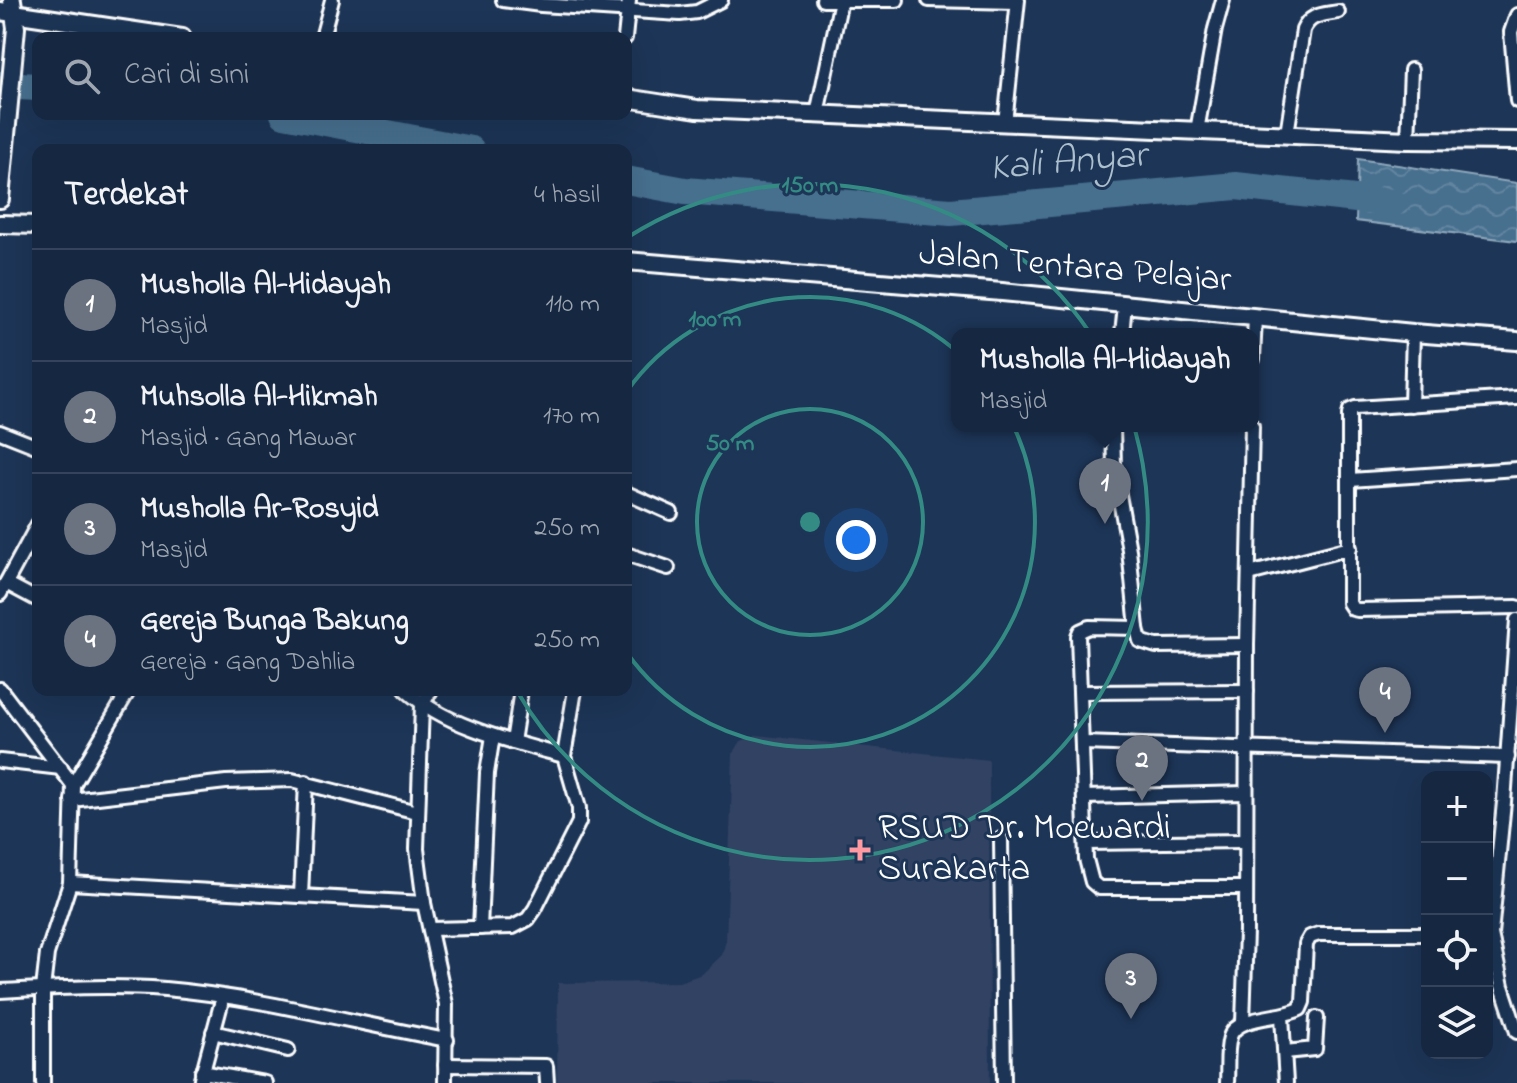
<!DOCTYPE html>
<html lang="id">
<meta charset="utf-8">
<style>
body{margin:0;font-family:"Indie Flower",sans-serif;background:#23344c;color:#f1f3f6}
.controls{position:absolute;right:24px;bottom:24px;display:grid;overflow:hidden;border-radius:16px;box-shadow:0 8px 32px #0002}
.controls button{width:72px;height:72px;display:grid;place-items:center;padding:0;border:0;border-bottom:2px solid #35445a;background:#162841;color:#f1f3f6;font:40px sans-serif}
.you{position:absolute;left:856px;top:540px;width:28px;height:28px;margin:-20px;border:6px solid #fff;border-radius:50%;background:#1a73e8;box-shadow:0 0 0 12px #1a73e833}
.badge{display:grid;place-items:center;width:52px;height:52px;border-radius:50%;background:#bca0f2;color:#fff;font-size:26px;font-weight:700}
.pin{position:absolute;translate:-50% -66px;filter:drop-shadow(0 2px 4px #0008)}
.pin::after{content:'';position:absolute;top:42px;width:28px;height:24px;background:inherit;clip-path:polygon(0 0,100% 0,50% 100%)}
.popup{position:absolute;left:951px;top:328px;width:308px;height:104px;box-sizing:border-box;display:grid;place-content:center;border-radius:16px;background:#162841;filter:drop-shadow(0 2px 6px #0005);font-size:26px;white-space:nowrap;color:#9ea6b1}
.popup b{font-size:30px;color:#f1f3f6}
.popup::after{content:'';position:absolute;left:50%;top:100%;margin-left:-16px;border:16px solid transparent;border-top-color:#162841}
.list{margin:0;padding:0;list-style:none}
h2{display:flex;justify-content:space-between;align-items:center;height:104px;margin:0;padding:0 32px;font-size:34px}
h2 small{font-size:26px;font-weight:400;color:#9ea6b1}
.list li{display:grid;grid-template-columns:52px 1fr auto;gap:24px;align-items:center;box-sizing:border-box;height:112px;padding:0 32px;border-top:2px solid #35445a}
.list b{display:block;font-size:30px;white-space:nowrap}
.list p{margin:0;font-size:26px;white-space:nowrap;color:#9ea6b1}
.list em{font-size:26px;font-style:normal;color:#9ea6b1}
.icon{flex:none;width:44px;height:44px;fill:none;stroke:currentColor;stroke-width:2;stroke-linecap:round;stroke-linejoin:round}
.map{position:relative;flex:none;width:1517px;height:1083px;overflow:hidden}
.search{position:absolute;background:#162841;box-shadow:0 8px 32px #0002;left:32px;top:32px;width:600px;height:88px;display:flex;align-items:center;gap:20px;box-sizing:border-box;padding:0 28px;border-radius:16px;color:#9ea6b1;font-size:30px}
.panel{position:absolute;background:#162841;box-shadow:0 8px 32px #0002;left:32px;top:144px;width:600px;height:552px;border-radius:16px}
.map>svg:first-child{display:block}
</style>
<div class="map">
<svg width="1517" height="1083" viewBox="0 0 1517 1083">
<defs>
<pattern id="water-waves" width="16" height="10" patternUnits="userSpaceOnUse" patternTransform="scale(2)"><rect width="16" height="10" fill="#47708f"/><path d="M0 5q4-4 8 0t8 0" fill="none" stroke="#6385a0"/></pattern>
</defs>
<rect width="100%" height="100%" fill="#1d3557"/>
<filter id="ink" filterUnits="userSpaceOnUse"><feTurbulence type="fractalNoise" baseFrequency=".0125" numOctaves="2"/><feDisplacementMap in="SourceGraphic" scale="16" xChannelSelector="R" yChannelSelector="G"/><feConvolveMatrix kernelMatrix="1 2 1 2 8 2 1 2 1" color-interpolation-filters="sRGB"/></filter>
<g filter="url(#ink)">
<path fill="#304264" d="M756,735L989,760L990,1083H557L558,983L679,982L702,974L722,955L726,940L733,754L741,741Z"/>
<path fill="url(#water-waves)" stroke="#91a9bc" stroke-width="2" d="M1358,159L1517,183V241L1356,221Z"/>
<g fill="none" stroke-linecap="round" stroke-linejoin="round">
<g stroke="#47708f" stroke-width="28">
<path d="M0,85L38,87"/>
<path d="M284,114L471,150"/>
<path d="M626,180L685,191L951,212L1236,186L1393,203"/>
</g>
<g stroke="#fff" stroke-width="18">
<g id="street">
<path d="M503,0L541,5L680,14L697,12L721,0"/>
<path d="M823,0H897"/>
<path d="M929,0L1017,2"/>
<path d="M1517,15L1511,32L1517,101"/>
<path d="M322,38L332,0"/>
<path d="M625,38L629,0"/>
<path d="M817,114L841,0"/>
<path d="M1005,123L1018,0"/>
<path d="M1197,131L1215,29L1223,0"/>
<path d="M1287,134L1303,30C1310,14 1322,15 1338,12"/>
<path d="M1408,140L1411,70"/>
<path d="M1122,334L1125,305"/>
<path d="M1253,359L1255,318"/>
<path d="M1517,398L1355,408L1350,410L1349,415V603L1353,609L1358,610L1517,607"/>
<path d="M1411,405L1413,333"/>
<path d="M1113,426L1114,467L1129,550L1137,628"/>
<path d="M0,432L38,447"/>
<path d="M1350,480L1517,469"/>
<path d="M626,493L671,513"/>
<path d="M626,554L668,568"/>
<path d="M1249,574L1350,548"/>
<path d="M6,583L38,600"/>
<path d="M0,594L38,524"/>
<path d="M1517,620L1504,802L1491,934L1502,986L1517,1032"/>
<path d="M0,689L73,785"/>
<path d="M406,690C446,727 513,742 564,756"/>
<path d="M431,690L422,705L417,849L424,903L446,1004L445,1083"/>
<path d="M1081,692L1247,691"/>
<path d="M513,742L521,690"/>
<path d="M1083,743L1508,757"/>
<path d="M0,761L61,768"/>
<path d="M1084,797L1246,793"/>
<path d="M72,800L226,782L292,780L417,812"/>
<path d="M1001,839L1004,1083"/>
<path d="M1086,843L1245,841"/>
<path d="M70,883L424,903"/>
<path d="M1245,888H1099L1092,882L1086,859L1078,636L1080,631L1089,627L1137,628L1140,641L1156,646L1247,645"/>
<path d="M301,896L306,782"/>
<path d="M480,928L487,773L493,736"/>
<path d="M431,929L513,927L528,919L535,909L579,822V808L564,756L575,690"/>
<path d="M0,991C55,988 110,985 165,989C259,997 353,1023 447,1040"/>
<path d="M1282,1016L1286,1083"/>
<path d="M1243,1023L1246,931L1247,645L1252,426"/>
<path d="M213,1032L288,1050"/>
<path d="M1285,1052L1315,1049L1317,1018"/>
<path d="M445,1065L546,1066L547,1083"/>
<path d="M202,1072L265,1083"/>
<path d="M43,1083V989L47,954L70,883L73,785L129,690"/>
<path d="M200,1083L221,1004"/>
<path d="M1227,1083C1228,1069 1226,1051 1230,1037C1236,1015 1282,1019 1300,1009L1303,1002L1306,944L1310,937L1319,934H1427"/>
</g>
</g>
<g stroke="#fff" stroke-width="22">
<g id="secondary">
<path d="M0,11L182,38"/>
<path d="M626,98L697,109L1408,140L1517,141"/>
<path d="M0,199L16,28L12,0"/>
<path d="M0,224L38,225"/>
<path d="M626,261L1002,292L1413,333L1517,341"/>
</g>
</g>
<use href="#street" stroke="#1d3557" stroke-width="12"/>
<use href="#secondary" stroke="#1d3557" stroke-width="16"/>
</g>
</g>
<g fill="none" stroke="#338b84" stroke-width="4">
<circle cx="810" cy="522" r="113"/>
<path d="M627 391A225 225 0 1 1 627 653"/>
<path d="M628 237A338 338 0 1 1 517 691"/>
</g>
<path fill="#ff9aa2" stroke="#1d3557" stroke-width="3" d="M856 838h8v8h8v8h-8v8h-8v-8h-8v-8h8z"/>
<g text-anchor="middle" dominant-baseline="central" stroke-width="6" stroke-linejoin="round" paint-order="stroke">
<g font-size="36" fill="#fff" stroke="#1d3557">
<text transform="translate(1075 268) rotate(5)">Jalan Tentara Pelajar</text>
</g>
<g font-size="36" fill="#fff" stroke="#1d3557" text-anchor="start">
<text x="878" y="829">RSUD Dr. Moewardi<tspan x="878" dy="41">Surakarta</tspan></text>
</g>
<g font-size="38" font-style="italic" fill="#acbfcd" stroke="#1d3557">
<text transform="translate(1068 163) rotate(-5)">Kali Anyar</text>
</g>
</g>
<circle cx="810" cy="522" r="12" fill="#338b84" stroke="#1d3557" stroke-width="4"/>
<g font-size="24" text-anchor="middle" font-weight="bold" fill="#338b84" stroke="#1d3557" stroke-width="6" stroke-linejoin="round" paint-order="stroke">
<text x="810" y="192">150 m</text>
<text x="715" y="326">100 m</text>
<text x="730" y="450">50 m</text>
</g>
</svg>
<div class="controls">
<button>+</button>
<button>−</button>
<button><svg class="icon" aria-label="locate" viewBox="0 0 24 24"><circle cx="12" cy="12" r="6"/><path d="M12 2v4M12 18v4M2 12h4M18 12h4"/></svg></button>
<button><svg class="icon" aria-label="layers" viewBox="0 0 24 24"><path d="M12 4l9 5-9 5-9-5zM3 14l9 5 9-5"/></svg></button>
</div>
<div class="you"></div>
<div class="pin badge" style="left:1105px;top:524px;background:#6b7280">1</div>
<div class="popup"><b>Musholla Al-Hidayah</b>Masjid</div>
<div class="pin badge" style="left:1142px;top:801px;background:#6b7280">2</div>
<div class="pin badge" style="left:1131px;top:1019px;background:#6b7280">3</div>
<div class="pin badge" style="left:1385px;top:733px;background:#6b7280">4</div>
<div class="search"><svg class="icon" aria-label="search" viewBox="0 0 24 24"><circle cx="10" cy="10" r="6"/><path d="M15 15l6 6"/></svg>Cari di sini</div>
<section class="panel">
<h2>Terdekat<small>4 hasil</small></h2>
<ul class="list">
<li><span class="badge" style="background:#6b7280">1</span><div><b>Musholla Al-Hidayah</b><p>Masjid</p></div><em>110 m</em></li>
<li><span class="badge" style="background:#6b7280">2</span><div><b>Muhsolla Al-Hikmah</b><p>Masjid · Gang Mawar</p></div><em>170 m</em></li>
<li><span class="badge" style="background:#6b7280">3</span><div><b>Musholla Ar-Rosyid</b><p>Masjid</p></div><em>250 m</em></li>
<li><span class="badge" style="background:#6b7280">4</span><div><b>Gereja Bunga Bakung</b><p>Gereja · Gang Dahlia</p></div><em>250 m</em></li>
</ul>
</section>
</div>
